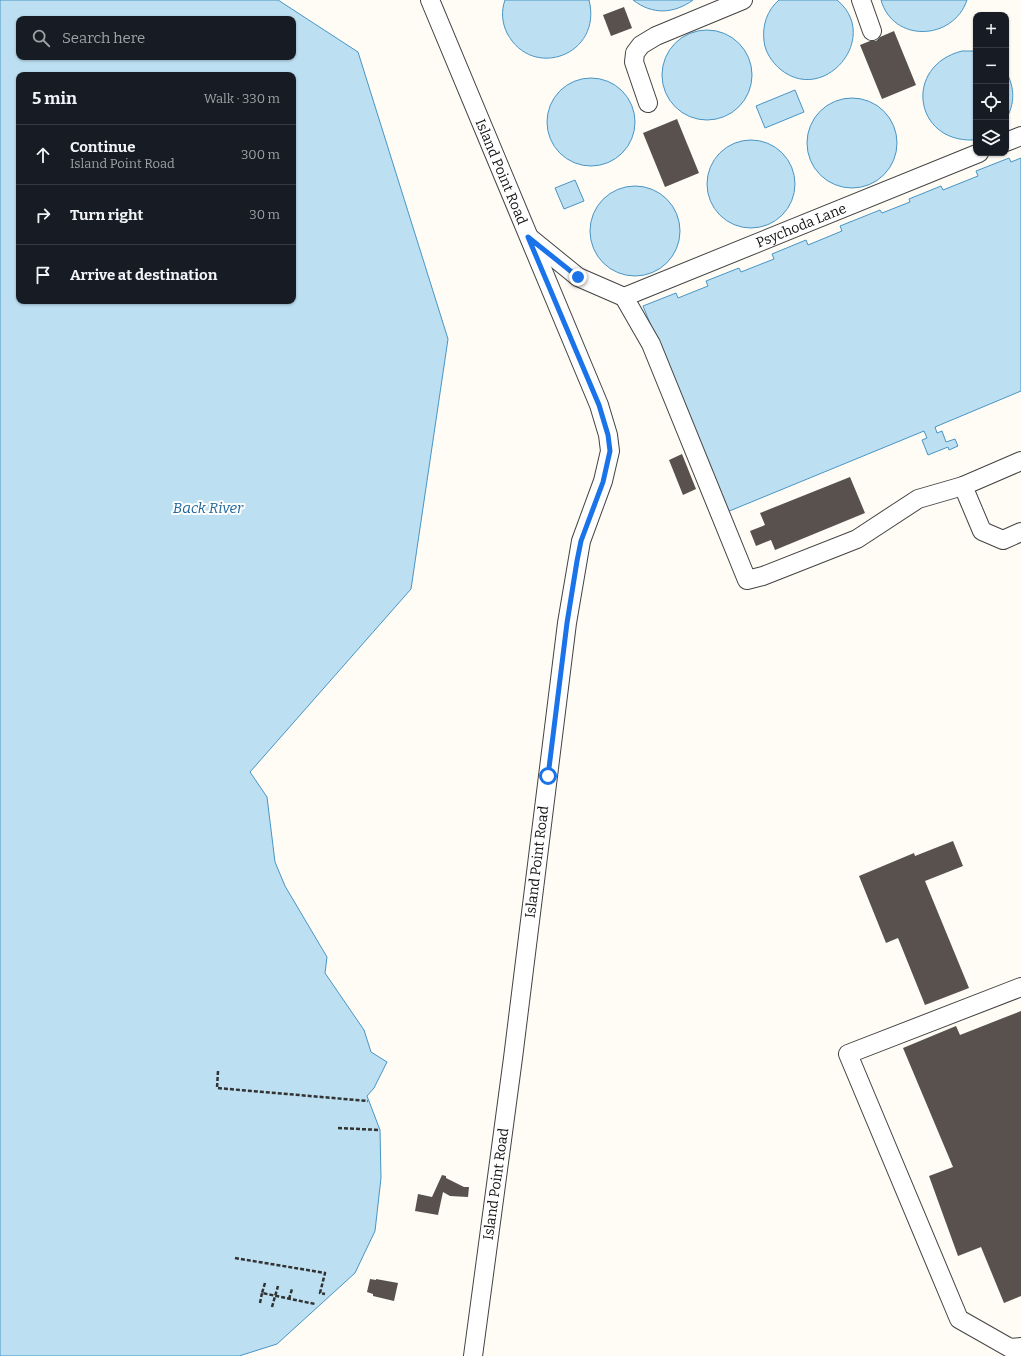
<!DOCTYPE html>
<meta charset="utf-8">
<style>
body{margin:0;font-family:Bitter,serif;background:#20242c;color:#f1f3f6}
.controls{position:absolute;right:12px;top:12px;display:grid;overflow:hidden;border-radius:8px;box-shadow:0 1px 3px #0004}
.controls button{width:36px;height:36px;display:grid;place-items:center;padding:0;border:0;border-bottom:1px solid #363941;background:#171b24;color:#f1f3f6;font:20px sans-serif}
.stop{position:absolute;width:12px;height:12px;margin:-9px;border:3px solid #1a73e8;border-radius:50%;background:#fff}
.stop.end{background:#1a73e8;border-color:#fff;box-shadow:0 1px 4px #0008}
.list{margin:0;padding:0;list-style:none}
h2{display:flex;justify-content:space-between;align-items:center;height:52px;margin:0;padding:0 16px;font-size:17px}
h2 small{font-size:13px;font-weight:400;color:#9ea1a6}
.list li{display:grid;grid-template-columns:26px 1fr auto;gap:12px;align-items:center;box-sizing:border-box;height:60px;padding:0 16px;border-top:1px solid #363941}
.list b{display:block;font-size:15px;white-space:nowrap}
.list p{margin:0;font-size:13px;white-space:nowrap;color:#9ea1a6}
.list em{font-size:13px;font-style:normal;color:#9ea1a6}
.icon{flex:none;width:22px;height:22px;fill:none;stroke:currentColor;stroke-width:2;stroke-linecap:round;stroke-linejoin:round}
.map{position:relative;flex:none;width:1021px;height:1356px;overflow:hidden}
.search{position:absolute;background:#171b24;box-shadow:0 1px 3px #0004;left:16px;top:16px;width:280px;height:44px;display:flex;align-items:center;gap:10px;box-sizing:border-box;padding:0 14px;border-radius:8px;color:#9ea1a6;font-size:15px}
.panel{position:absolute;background:#171b24;box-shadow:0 1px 3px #0004;left:16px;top:72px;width:280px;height:232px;border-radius:8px}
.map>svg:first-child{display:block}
</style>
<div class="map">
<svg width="1021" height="1356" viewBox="0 0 1021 1356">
<rect width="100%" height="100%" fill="#fefcf4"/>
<g fill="#bcdff2" stroke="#4895c5" fill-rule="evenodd">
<path d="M0,0H278L358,52L448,339L411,589L250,772L267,797L275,862L285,886L327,957L325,973L364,1030L371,1052L387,1062L374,1088L367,1096L380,1130L381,1178L375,1231L355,1273L277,1344L239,1356H0ZM19,19H293V57H19ZM19,75H293V301H19Z"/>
<path d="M505,0H589C603,55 532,81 507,33C502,23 501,11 505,0Z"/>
<path d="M633,0H693C674,14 652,15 633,0Z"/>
<path d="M779,0H837C882,37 824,106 780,69C772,62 765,52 764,41C762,26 767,10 779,0Z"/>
<path d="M881,0H967C953,41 893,43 881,0Z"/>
<circle cx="707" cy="75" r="45"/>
<path d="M962,51H976V140H973C914,142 903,66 962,51Z"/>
<path d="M1006,72C1015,87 1015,104 1006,119Z"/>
<circle cx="591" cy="122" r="44"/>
<path d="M795,90L804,112L765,128L756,106Z"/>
<circle cx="852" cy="143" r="45"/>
<circle cx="751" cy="184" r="44"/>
<path d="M1009,158L1011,162L1021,158V391L935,427L937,433L942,431L946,442L955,439L958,446L949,450L948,447L928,455L922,440L927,438L924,431L727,512L643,306L676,293L678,298L708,286L706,281L739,268L741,272L774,259L772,254L806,240L808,245L842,231L840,226L880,210L882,213L910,202L909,199L941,186L943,190L978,176L976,171Z"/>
<path d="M575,180L584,201L564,209L555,188Z"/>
<circle cx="635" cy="231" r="45"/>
</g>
<g fill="#58514d">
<path d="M624,7L632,28L611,36L603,15Z"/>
<path d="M894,31L916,85L882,99L860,45L870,41H876L880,37Z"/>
<path d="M677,119L699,173L665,187L643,133Z"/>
<path d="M682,454L696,489L683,495L669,460Z"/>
<path d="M850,477L865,513L775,550L771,540L756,546L750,531L765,525L760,513Z"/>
<path d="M953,841L963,866L925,881L969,988L925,1005L898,938L886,943L859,876L914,853L915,856Z"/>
<path d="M1021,1011V1296L1004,1303L981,1247L958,1256L929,1176L953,1167L903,1048L956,1026L960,1035Z"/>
<path d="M442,1175L446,1176V1178L464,1187H469L468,1197L450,1196L443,1192L438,1215L415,1211L418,1194L432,1197Z"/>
<path d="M370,1279L376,1280V1279L398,1283L394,1301L373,1296V1294L367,1292Z"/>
</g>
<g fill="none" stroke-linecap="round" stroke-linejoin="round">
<g stroke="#434343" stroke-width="20">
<g id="minor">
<path id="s1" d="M430,0L599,405L608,435L610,451L603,481L581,541L567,623L513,1058L473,1356"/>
<path d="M861,0L872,31"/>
<path d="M648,103L634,62L635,53L641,45L656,36L743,0"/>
<path d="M1006,142L1021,136"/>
<path d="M530,238L578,277L624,297L651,344L747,580L763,576L857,539L918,499L963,486L1021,461"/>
<path id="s2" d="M624,297L979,153"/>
<path d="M963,486L982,531L1003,540L1021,532"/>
<path d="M1021,987L848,1054L959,1319L1010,1348L1021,1347"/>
</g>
</g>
<g stroke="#323232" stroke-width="2.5" stroke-dasharray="4 2" stroke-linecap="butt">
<path d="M218,1071L217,1088L368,1101"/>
<path d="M338,1128L380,1130"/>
<path d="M235,1258L325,1273L320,1293L325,1294"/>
<path d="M265,1283L262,1293L315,1304"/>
<path d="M289,1299L292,1289"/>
<path d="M260,1303L262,1293"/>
<path d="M272,1307L278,1286"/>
</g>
<use href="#minor" stroke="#fff" stroke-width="18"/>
</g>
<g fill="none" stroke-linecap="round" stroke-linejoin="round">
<path stroke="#1a73e8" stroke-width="5" d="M548,776L567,623L577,561L581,541L603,482L610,451L608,435L599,405L528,237L578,277"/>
</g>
<g text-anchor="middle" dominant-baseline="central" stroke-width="4" stroke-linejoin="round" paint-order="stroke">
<g font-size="14" fill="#101010" stroke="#fff">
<text stroke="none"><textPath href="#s1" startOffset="186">Island Point Road</textPath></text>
<text stroke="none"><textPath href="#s2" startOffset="191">Psychoda Lane</textPath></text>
<text transform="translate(537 862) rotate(-83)">Island Point Road</text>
<text transform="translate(496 1184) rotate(-82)">Island Point Road</text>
</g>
<g font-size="15" font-style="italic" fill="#21679b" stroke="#fff">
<text x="208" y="508">Back River</text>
</g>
</g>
</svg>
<div class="controls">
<button>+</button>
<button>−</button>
<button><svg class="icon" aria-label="locate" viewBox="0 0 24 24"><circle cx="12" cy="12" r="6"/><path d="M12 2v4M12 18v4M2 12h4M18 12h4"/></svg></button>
<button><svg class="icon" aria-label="layers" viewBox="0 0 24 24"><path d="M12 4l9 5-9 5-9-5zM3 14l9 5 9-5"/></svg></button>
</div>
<div class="stop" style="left:548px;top:776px"></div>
<div class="stop end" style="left:578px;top:277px"></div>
<div class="search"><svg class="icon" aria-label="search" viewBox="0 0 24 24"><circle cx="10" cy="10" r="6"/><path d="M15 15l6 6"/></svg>Search here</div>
<section class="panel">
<h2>5 min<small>Walk · 330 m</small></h2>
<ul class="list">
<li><svg class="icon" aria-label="ahead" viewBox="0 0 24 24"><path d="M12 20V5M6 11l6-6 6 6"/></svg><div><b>Continue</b><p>Island Point Road</p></div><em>300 m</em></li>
<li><svg class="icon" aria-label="right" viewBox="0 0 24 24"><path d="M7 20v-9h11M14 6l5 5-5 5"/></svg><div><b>Turn right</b></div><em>30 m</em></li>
<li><svg class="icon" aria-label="arrive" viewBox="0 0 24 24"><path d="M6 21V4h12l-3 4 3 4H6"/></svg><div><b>Arrive at destination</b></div></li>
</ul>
</section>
</div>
